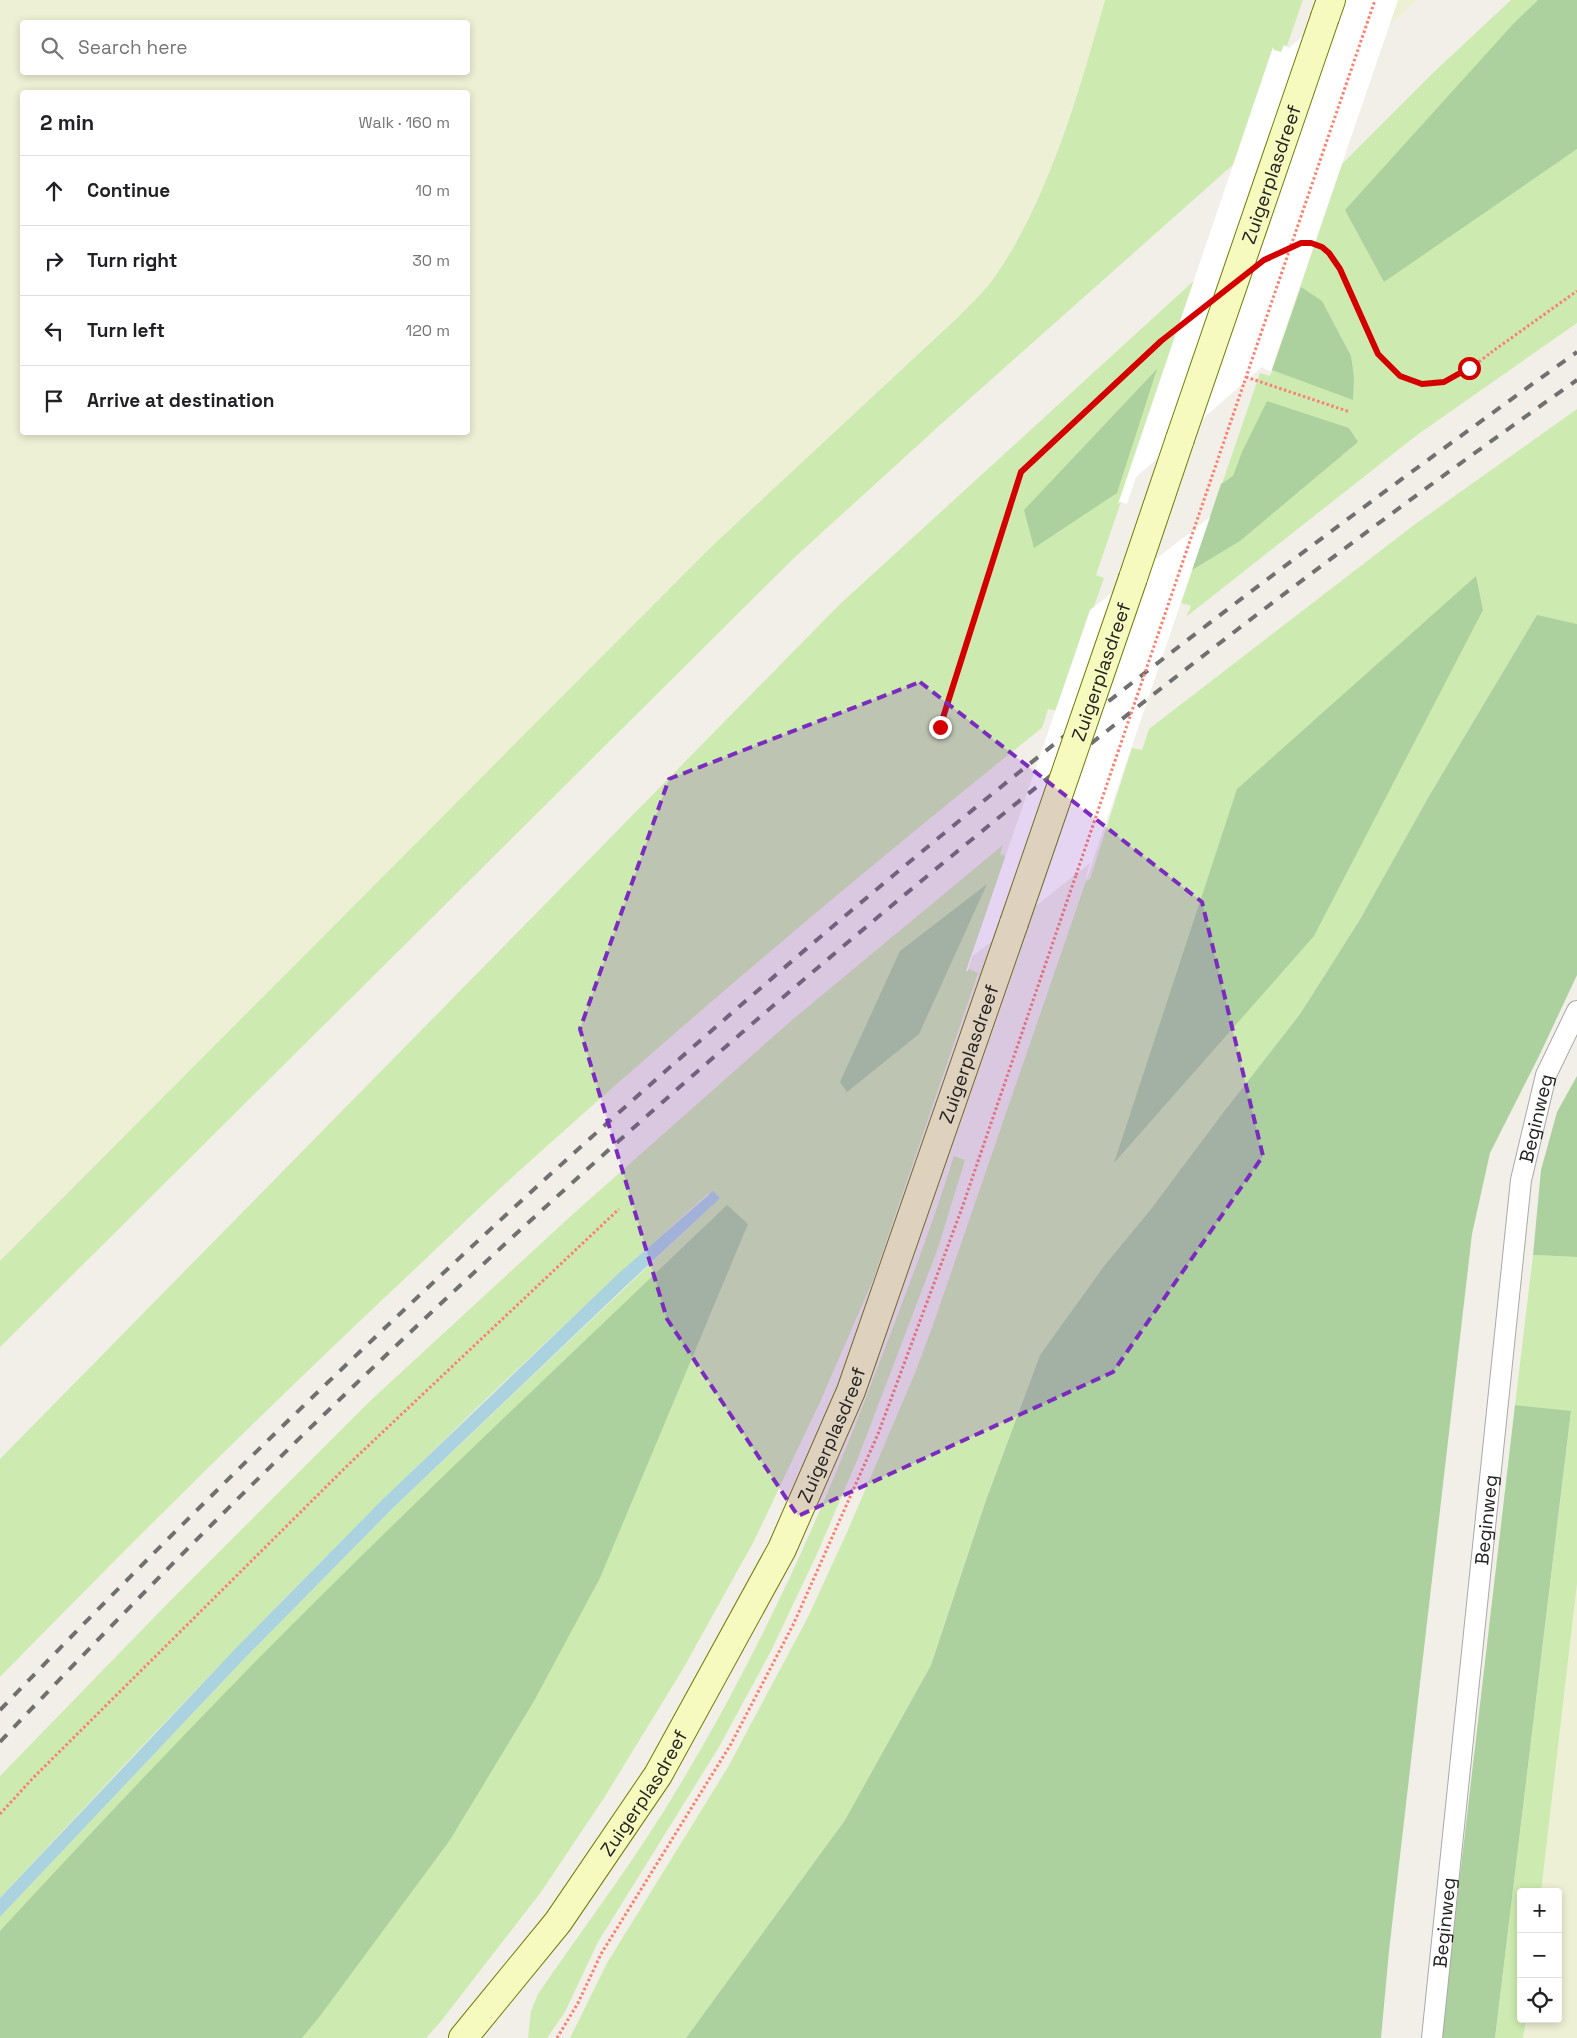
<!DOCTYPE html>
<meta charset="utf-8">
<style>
body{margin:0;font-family:"Space Grotesk",sans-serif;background:#f6f6f6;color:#202124}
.controls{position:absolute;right:15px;bottom:15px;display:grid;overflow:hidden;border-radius:5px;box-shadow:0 2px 8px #0003}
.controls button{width:45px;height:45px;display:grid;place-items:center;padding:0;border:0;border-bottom:1px solid #e0e0e0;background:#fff;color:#202124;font:25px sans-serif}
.stop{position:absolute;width:15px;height:15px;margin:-11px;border:4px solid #d40000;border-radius:50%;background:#fff}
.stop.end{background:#d40000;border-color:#fff;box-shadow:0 1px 5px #0008}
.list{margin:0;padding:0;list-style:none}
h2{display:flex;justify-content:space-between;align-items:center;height:65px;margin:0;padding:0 20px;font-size:21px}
h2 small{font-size:16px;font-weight:400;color:#757577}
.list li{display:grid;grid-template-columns:32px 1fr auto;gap:15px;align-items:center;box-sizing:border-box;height:70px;padding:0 20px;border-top:1px solid #e0e0e0}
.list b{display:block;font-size:19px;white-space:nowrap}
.list em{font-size:16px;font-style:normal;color:#757577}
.icon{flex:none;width:28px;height:28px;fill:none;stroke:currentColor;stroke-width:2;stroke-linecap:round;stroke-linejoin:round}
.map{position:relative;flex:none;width:1577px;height:2038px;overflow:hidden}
.search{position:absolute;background:#fff;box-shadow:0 2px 8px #0003;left:20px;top:20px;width:450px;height:55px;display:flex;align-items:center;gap:12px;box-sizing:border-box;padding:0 18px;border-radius:5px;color:#757577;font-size:19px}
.panel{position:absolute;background:#fff;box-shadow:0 2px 8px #0003;left:20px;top:90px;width:450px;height:345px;border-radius:5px}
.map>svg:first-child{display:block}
</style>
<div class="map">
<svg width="1577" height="2038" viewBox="0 0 1577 2038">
<rect width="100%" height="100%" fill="#f2efe9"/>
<g fill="#eef0d5" fill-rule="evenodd">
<path d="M0,0H1105L1089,58L1054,160L1039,196L1020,236L996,276L978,297L711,547L0,1261ZM22,22H468V72H22ZM22,92H468V432H22Z"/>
<path d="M1397,0H1417L1389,26Z"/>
<path d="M1577,1584V2038H1523L1526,2019H1558V1892H1541Z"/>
</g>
<g fill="#cdebb0">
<path d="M1105,0H1303L1283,57L1236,162L939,426L794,558L0,1347V1261L711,547L958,317C971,304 986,290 996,275C1049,198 1080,89 1105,0Z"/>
<path d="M1511,0H1577V323L1417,435L1186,617L1191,606L1181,603L1260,373L1270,376L1342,164L1435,71Z"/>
<path d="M1198,277L1096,575L1104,578L1057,711L1048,709L1042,728C866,868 695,1013 528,1163C484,1202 442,1244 399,1284C263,1412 131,1543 0,1677V1459L839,605Z"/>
<path d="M1577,409V624L1537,616L1429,796L1359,921L1300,1014L1222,1114L1151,1209L1104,1266L1040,1355L986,1500L931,1665L845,1820L686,2038H570L607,1963L728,1767L808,1617L848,1530L915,1373L933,1325L1086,881L1090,879L1132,748L1142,750L1149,729L1414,525Z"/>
<path d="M1003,845L1000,854L1008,857L969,969L978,973L873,1280L820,1402L754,1541L683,1669L604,1798L541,1892L442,2020L426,2038H0V1917L245,1658L393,1508L720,1198L708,1194C459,1415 226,1654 0,1898V1776L169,1602L369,1402L573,1214L792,1020Z"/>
<path d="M954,1156L965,1160L938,1248L858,1458L817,1554L771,1651L719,1747L598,1942L565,2012L547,2038H528L531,2011L538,1994C586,1924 638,1856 681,1783C754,1661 814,1532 865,1400C896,1319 928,1239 954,1156Z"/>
<path d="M1533,1255L1577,1257V1584L1541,1892H1521V2019H1526L1523,2038H1495L1571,1412L1515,1405Z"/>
</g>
<g fill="#add19e">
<path d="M1538,0H1577V149L1384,282L1345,210L1514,23Z"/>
<path d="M1301,287L1322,301L1351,356L1354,377L1353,400L1272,370Z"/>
<path d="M1157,369L1117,493L1034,548L1024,510Z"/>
<path d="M1267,401L1349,428L1358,442L1240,541L1192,570L1221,484L1233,476L1242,452Z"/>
<path d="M1476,576L1483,610L1314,936L1114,1163L1237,789Z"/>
<path d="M1537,615L1577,624V975L1540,1054L1490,1153L1472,1234L1389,1951L1381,2038H686L845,1820L931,1665L986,1500L1040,1355L1104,1266L1151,1209L1222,1114L1300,1014L1359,921L1429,796Z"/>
<path d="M987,884L919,1034L847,1092L840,1082L900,951Z"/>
<path d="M1577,1076V1257L1533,1255L1541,1170L1557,1112Z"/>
<path d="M727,1205L748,1224L600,1578L534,1701L450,1840L320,2016L302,2038H0V1931C83,1841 167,1752 252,1665C407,1508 568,1357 727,1205Z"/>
<path d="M1515,1405L1571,1411L1495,2038H1441Z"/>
</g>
<path fill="#aad3df" d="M713,1191L720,1198L716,1202L628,1284L393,1508L245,1658L0,1917V1898L236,1648L383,1499L619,1273Z"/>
<g fill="#fff">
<path d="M1345,0H1398L1270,374V371L1263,368V366L1136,477L1127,504L1120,502L1118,504L1273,47L1274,50L1281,52L1284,45L1289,48Z"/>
<path d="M1210,517L1087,878H1086L1090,863L973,956L968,971H966L1090,610Z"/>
</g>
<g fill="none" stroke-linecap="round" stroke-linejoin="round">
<g stroke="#a9a9a9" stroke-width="22">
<g id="service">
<path id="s1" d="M1432,2038L1521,1180L1546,1075L1577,1011"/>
</g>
</g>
<g stroke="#707d05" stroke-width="30">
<g id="secondary">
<path d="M1325,17L1331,0"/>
<path d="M1133,578L1180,439"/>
<path id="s2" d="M463,2038L558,1922L658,1775L782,1549L851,1391L1014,923"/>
</g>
</g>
<g stroke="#fa8072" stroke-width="3" stroke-dasharray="2.5 2.5" stroke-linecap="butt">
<path d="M1278,253C1287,248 1298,241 1310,243C1363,248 1354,400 1442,382C1458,379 1480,361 1493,351C1521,331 1549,311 1577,291"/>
<path d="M1246,377L1350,412"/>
<path d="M1194,529L1244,383"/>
<path d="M940,727L1021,472L1161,341L1185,323"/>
<path d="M0,1814L33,1778L351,1462L619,1209"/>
<path d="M557,2038L578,2003L601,1954L731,1744L794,1623L878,1434L962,1208L1076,875"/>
</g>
<use href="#service" stroke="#fff" stroke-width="20"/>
<use href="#secondary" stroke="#f7fabf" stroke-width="28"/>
<g stroke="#707070" stroke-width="4" stroke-dasharray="10 10" stroke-linecap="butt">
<path d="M0,1710C284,1415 581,1136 895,874C1115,690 1344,519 1577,352"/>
<path d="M0,1742C476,1238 1011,779 1577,380"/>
</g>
<g stroke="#707d05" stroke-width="30" stroke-linecap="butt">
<g id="secondary-bridge">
<path id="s3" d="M1180,439L1325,17"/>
<path id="s4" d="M1014,923L1133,578"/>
</g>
</g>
<g stroke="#fa8072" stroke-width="3" stroke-dasharray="2.5 2.5" stroke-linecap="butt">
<path d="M1244,383L1375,0"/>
<path d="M1076,875L1194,529"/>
</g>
<use href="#secondary-bridge" stroke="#f7fabf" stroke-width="28"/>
</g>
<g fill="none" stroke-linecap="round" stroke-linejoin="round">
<path stroke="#d40000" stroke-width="6" d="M940,727L1021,472L1161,341L1264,260L1301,243H1311L1322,247L1329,253L1340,269L1378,354L1400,376L1422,384L1444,382L1469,368"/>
</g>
<path fill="#7b2cbf" fill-opacity="0.2" stroke="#7b2cbf" stroke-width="4" stroke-dasharray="10 6" stroke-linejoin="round" d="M920,682L1202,902L1263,1156L1113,1372L798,1516L667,1319L580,1029L669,779Z"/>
<g text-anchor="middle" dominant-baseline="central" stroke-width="4" stroke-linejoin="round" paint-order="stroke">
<g font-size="19" fill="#222" stroke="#fff">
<text stroke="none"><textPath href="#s3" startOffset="280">Zuigerplasdreef</textPath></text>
<text stroke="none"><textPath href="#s4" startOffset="266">Zuigerplasdreef</textPath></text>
<text stroke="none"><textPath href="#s2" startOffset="1115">Zuigerplasdreef</textPath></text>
<text stroke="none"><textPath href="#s1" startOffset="926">Beginweg</textPath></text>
<text stroke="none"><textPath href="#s2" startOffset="710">Zuigerplasdreef</textPath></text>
<text stroke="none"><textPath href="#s1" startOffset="521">Beginweg</textPath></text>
<text stroke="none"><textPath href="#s2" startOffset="305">Zuigerplasdreef</textPath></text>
<text stroke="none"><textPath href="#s1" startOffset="116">Beginweg</textPath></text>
</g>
</g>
</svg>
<div class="controls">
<button>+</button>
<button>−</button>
<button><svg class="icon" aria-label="locate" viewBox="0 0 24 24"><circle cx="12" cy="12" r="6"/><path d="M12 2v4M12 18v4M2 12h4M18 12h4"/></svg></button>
</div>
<div class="stop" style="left:1469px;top:368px"></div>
<div class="stop end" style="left:940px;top:727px"></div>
<div class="search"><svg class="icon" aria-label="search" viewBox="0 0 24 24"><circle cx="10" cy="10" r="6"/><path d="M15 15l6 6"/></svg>Search here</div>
<section class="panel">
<h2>2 min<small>Walk · 160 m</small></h2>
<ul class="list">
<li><svg class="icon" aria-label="ahead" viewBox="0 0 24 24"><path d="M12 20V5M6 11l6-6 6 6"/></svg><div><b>Continue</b></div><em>10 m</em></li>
<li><svg class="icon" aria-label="right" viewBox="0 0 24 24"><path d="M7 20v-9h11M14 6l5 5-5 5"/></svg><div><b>Turn right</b></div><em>30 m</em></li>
<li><svg class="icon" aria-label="left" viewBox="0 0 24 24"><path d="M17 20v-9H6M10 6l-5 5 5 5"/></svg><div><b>Turn left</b></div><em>120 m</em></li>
<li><svg class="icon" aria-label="arrive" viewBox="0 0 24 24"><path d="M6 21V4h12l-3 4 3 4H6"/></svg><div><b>Arrive at destination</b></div></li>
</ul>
</section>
</div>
